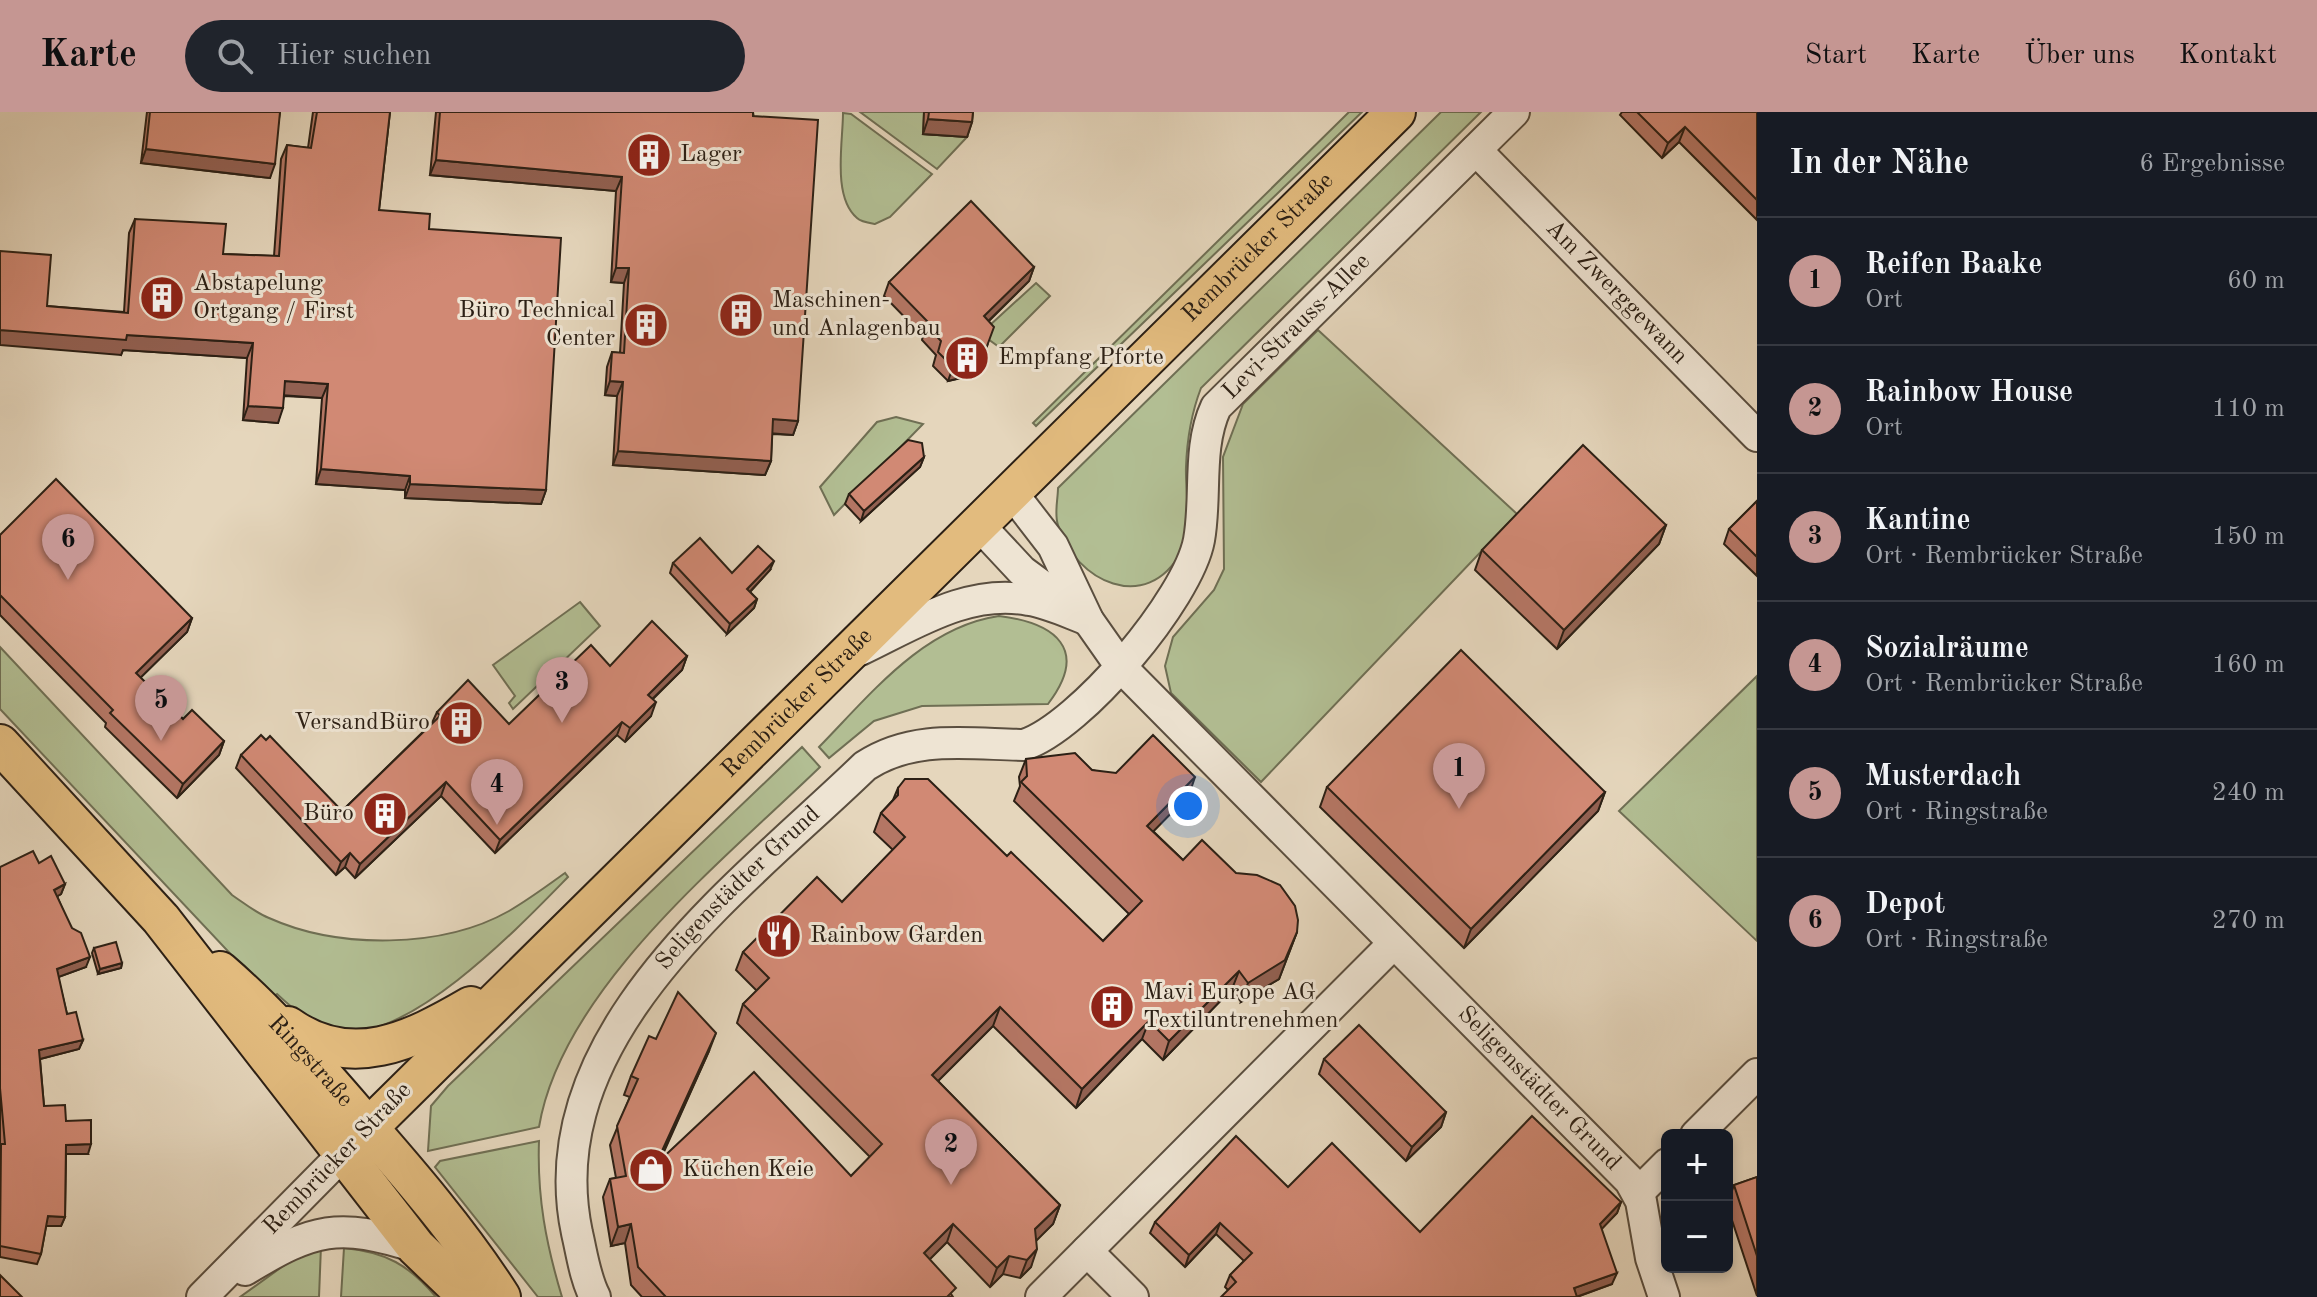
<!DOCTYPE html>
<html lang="de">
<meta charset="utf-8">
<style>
body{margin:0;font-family:"Old Standard TT",serif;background:#20242c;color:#f1f3f6}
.controls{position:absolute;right:24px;bottom:24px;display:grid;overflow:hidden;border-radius:12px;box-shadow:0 4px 12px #0003}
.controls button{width:72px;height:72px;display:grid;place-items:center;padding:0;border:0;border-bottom:2px solid #363941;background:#171b24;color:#f1f3f6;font:40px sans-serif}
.you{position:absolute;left:1188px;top:694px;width:28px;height:28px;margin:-20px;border:6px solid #fff;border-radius:50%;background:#1a73e8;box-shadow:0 0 0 12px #1a73e833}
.badge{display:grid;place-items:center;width:52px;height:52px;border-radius:50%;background:#c59692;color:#111;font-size:26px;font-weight:700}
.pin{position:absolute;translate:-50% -66px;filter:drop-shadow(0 2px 4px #0008)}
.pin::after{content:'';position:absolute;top:42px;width:28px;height:24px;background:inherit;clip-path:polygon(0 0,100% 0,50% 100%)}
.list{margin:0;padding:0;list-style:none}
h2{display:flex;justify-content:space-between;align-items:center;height:104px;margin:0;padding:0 32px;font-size:34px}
h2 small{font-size:26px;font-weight:400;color:#9ea1a6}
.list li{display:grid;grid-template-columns:52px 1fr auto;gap:24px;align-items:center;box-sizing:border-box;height:128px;padding:0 32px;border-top:2px solid #363941}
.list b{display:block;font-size:30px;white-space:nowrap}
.list p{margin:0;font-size:26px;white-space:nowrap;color:#9ea1a6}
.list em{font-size:26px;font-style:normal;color:#9ea1a6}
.icon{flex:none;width:44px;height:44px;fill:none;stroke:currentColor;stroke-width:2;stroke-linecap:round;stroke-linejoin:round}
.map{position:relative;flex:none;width:1757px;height:1185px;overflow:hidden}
header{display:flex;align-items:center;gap:48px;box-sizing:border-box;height:112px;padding:0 40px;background:#c59692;color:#111}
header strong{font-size:38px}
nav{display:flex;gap:44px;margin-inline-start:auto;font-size:28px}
.search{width:560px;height:72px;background:#20242c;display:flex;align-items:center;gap:20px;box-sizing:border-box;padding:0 28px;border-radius:44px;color:#9ea1a6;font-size:30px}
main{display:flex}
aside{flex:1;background:#171b24}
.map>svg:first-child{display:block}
</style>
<header>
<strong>Karte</strong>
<div class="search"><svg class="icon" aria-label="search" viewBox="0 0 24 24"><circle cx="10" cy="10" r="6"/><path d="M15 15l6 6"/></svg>Hier suchen</div>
<nav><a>Start</a><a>Karte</a><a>Über uns</a><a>Kontakt</a></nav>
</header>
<main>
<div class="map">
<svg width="1757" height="1185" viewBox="0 0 1757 1185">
<rect width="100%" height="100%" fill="#e5d6bc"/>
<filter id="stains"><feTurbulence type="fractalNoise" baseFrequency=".0025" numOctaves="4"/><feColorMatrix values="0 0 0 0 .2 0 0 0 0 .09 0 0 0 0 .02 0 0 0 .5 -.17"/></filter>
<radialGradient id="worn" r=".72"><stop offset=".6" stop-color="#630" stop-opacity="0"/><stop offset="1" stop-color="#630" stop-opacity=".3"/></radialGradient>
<g fill="#b2be93" stroke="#6f6f54" stroke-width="2">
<path d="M860,0H924L923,22L967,25L937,57Z"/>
<path d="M1349,0H1362L1036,314L1033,311Z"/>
<path d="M1441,0H1481L1201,276C1191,302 1187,327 1186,355C1185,380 1193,418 1181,440C1147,503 1075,470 1058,413C1054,402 1058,387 1058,376Z"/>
<path d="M843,1L851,2L932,62L890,105L875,112C869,111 861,110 857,106C832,85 843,30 843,1Z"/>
<path d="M1036,171L1050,184L999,235L988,227L989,214Z"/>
<path d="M1318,218L1517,402L1261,670L1171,581L1165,554L1173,525L1214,478L1224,457L1223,345L1243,292Z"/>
<path d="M896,305L923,312L834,403L820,375L877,310Z"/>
<path d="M580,490L600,514L513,597L509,591L515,584L493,553Z"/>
<path d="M999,504C1055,511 1090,537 1048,592L922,594L874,609L829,646L819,635C870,583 923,515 999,504Z"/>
<path d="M0,535L232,783C244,791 256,801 269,806C338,837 442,837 509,799C528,788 547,774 565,761L568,765C520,814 411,929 339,920C316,917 293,897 277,882L272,886L0,597Z"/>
<path d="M1757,564V829L1619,699Z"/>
<path d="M802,635L820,655C723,749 562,877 539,1015L428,1039L431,994L448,974Z"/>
<path d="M539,1029C537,1085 546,1132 562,1185H538L435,1055L440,1049Z"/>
<path d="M321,1134L319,1185H240L297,1144Z"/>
<path d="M344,1136C386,1140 409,1153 436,1185H341Z"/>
</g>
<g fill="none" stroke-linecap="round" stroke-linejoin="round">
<g stroke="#5a4e3f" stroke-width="34">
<g id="minor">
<path id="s1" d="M1476,38L1757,324"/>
<path id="s2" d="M1012,381L1053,434L1088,508L1121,555L1630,1069L1641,1089L1651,1146L1664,1185"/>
<path d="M980,414L1022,459L1064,490"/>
<path d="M860,538C913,513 968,476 1029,488C1049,491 1069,501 1088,508"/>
<path d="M1696,1023L1757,962"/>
<path d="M1638,1081L1667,1052"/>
<path d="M1087,1139L1133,1185"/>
<path d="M245,1158C314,1116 338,1110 416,1135"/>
<path d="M202,1185L359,1026"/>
<path id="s3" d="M595,1185C585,1166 582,1142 577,1121C535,923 740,775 865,654C914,622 968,632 1024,633C1080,615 1188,487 1199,428C1207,384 1197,336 1216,295L1514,0"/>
<path d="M1041,1185L1392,833"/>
</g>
</g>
<g stroke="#2c2015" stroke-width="42">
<g id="major">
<path d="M0,632L161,807L416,1135L468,1185"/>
<path id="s4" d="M220,859C272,904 315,954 360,1006C410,1063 460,1121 501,1185"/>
<path d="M288,914C351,959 411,929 471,894"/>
<path id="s5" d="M368,1016L1396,0"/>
</g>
</g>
<use href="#minor" stroke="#eee4d3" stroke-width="30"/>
<use href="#major" stroke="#e2bb7e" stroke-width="38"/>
</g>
<g fill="#b47664" stroke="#2c2015" stroke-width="2">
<path d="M147,0H280L270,66L141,51Z"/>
<path d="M313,0H390L379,98L429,117L546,378L541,392L405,386V378L316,372L322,286L284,284L278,311L243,308L247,246L123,238L121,243L47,194L124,200L129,121L135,107L223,142L274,144L281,47L287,33L308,36Z"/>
<path d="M436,0H753L798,309L793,323L772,322L771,349L765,363L613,353L617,284L605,283L607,255L612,240L620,241L624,171L611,170L616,79L430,63Z"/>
<path d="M924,0H973L972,10L967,25L923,22Z"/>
<path d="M1622,0H1757V108L1679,30L1662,46L1620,3Z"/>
<path d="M1034,155L1029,169L989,209L982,249L965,265L948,269L933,254L936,243L922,228L923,224L884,184L889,170Z"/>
<path d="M924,345L920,355L861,409L845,392L849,382Z"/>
<path d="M1757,389V464L1724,432L1729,417Z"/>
<path d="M1666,413L1659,432L1557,537L1475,458L1482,438Z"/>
<path d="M0,423L192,506L187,520L140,566L183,607L224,629L219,643L177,686L105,615L106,611L0,503Z"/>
<path d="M673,451L732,461L770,458L750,480L757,487L754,496L727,522L670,461Z"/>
<path d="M687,544L682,558L653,587L651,604L625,630L617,623L495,741L441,684L355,766L345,755L336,763L236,656L241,643L342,699L432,611L437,600L509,612L610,554Z"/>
<path d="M1026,647L1092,658L1189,683L1153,719L1183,748L1297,820L1279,867L1241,890L1232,877L1163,948L1142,927L1076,996L993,914L938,969L1060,1093L1053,1112L1036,1128L1031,1155L1020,1166L1003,1162L990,1175L947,1130L929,1148L953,1185H642L631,1173L625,1131L611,1134L603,1085L610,1067L616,1066L610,1033L630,985L624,983L631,964L656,927L709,939L659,1049L851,1064L870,1045L737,911L743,892L757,879L736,858L743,840L842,790L893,738L874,720L881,701L893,688L898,676L1007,744L1103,829L1129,802L1014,689L1020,674L1019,665Z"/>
<path d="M1327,675L1605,680L1598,699L1464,836L1320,695Z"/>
<path d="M39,751L65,772L61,782L57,784L86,855L58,865L67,902L83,928L79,937L40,947L44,994L66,1009L88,1042H66L65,1105L61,1114H46L41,1142L37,1152L0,1145V755Z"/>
<path d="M94,836L122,851L121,856L98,862L92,841Z"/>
<path d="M1324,947L1446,1000L1441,1015L1406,1049L1319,962Z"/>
<path d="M1757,1065V1184L1727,1093L1734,1073Z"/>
<path d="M1288,1075L1420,1120L1621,1090L1617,1101L1601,1117L1612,1172L1577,1185L1228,1178L1225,1175L1230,1163L1244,1149L1216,1122L1185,1155L1150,1121L1155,1110Z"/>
</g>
<g fill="#926051" stroke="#2c2015" stroke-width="2">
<path d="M928,7L972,10L967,25L923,22Z"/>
<path d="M1685,15L1679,30L1662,46L1668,31Z"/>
<path d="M146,37L275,52L270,66L141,51Z"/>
<path d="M436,48L622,65L616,79L430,63Z"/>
<path d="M1034,155L1029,169L979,218L984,204Z"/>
<path d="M616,156H629L624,171L611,170Z"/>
<path d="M0,218L127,223L253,231L247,246L123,238L121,243L0,233Z"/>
<path d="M987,234L982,249L965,265L948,269L953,255Z"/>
<path d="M285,269L328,272L322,286L280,283Z"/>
<path d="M610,269L623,270L617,284L605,283Z"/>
<path d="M248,294L283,296L278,311L243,308Z"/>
<path d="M773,307L798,309L793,323L768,321Z"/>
<path d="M618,339L771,349L765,363L613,353Z"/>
<path d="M924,345L920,355L861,409L864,399Z"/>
<path d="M321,357L410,364L405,378L316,372Z"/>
<path d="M410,372L546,378L541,392L405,386Z"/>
<path d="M1666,413L1659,432L1557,537L1564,518Z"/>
<path d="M774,449L770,458L744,486L747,477Z"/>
<path d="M757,487L754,496L727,522L730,512Z"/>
<path d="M192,506L187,520L130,576L136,561Z"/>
<path d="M687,544L682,558L643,596L648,583Z"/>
<path d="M656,590L651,604L625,630L630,616Z"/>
<path d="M622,610L617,623L495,741L500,728Z"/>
<path d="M224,629L219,643L177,686L183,672Z"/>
<path d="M1195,665L1189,683L1141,732L1147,714Z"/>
<path d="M446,670L441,684L355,766L360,752Z"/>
<path d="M1605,680L1598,699L1464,836L1471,817Z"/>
<path d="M350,741L345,755L336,763L341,750Z"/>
<path d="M65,772L61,782L51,788L54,778Z"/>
<path d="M1297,820L1279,867L1241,890L1248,871Z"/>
<path d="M90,845L86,855L53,867L57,857Z"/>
<path d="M122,851L121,856L98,862L100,857Z"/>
<path d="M1239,859L1232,877L1163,948L1169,929Z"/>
<path d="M1000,895L993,914L925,982L932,963Z"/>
<path d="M1149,909L1142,927L1076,996L1082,977Z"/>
<path d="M716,921L709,939L650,1071L656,1052Z"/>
<path d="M83,928L79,937L36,948L39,938Z"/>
<path d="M1446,1000L1441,1015L1406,1049L1412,1035Z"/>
<path d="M91,1032L88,1042H63L66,1033Z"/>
<path d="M1621,1090L1617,1101L1596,1123L1600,1112Z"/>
<path d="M1060,1093L1053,1112L1029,1136L1035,1117Z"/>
<path d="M48,1104L65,1105L61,1114H45Z"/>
<path d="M1220,1111L1216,1122L1185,1155L1189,1143Z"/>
<path d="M631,1112L625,1131L611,1134L618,1115Z"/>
<path d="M953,1112L947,1130L917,1160L924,1141Z"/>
<path d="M1037,1137L1031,1155L1020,1166L1027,1148Z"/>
<path d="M1009,1144L1003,1162L990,1175L997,1156Z"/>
<path d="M1617,1161L1612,1172L1576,1185L1574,1176Z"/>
</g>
<g fill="#d18974" stroke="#2c2015" stroke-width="2">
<path d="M150,0H280L275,52L146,37Z"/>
<path d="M317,0H390L379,98L430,102L429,117L561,126L546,378L410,372V364L321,357L328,272L285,269L283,296L248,294L253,231L127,223L126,228L0,218V139L51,143L47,194L128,201L135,107L226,112L223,142L279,144L287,33L311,36Z"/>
<path d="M440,0H753V4L818,8L798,309L773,307L771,349L618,339L623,270L610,269L612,240L624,241L629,156H616L622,65L436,48Z"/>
<path d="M929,0H973L972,10L928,7Z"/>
<path d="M1637,0H1757V88L1685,15L1668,31Z"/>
<path d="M971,89L1034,155L984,204L994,215L987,234L970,250L953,255L938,240L941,229L927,214L928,210L889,170Z"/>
<path d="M908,328L922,331L924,345L864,399L849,382Z"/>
<path d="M1583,333L1666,413L1564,518L1482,438Z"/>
<path d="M56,367L192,506L136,561L183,607L192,598L224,629L183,672L110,601L113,598L0,483V423Z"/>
<path d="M1757,389V445L1729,417Z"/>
<path d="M700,426L732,461L758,434L774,449L747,477L757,487L730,512L673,451Z"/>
<path d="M652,509L687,544L648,583L656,590L630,616L622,610L500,728L446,670L360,752L350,741L341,750L241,643L261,623L266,628L270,624L342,699L440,604L437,600L468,568L509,612L591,533L610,554Z"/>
<path d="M1461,538L1605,680L1471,817L1327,675Z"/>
<path d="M1153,623L1195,665L1147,714L1183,748L1202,728L1236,761L1257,763L1280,773L1295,794L1298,808L1297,820L1285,848L1248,871L1239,859L1169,929L1149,909L1082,977L1000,895L932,963L1060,1093L1035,1117L1037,1137L1027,1148L1009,1144L997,1156L953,1112L924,1141L956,1176L947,1185H666L638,1155L631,1112L618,1115L610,1067L626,1064L617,1014L638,967L631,964L649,924L656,927L678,880L716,921L656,1052L754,960L851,1064L882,1032L743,892L769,866L743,840L817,765L842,790L905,725L881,701L898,683V676L905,667H928L1007,744L1011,740L1103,829L1142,789L1021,670L1027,664L1026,647L1075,641L1092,658L1116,661Z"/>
<path d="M33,739L39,751L51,744L65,772L54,778L72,816L81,821L90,845L57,857L67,902L76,900L83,928L39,938L44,994L65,993L66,1009L91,1008V1032L66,1033L65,1105L48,1104L41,1142L0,1134L1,1032H5L0,976V755Z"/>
<path d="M116,830L122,851L100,857L94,836Z"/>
<path d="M1359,913L1446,1000L1412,1035L1324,947Z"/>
<path d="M1532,1004L1621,1090L1600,1112L1617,1161L1574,1176L1577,1185H1221L1236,1170L1230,1163L1252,1141L1220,1111L1189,1143L1155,1110L1236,1024L1288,1075L1332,1031L1420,1120Z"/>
<path d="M1757,1065V1144L1734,1073Z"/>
<path d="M0,1163L22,1185H0Z"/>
</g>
<defs>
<g id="building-disc" transform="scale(2.3)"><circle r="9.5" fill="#8f2418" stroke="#eee4d3"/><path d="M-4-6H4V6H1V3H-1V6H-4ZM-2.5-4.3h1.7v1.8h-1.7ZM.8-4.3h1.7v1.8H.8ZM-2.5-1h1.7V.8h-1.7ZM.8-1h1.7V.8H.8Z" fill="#fff"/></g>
<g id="restaurant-disc" transform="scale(2.3)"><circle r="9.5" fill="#8f2418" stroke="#eee4d3"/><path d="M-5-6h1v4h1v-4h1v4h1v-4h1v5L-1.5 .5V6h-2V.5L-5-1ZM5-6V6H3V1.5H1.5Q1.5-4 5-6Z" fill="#fff"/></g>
<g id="shop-disc" transform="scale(2.3)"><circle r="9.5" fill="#8f2418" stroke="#eee4d3"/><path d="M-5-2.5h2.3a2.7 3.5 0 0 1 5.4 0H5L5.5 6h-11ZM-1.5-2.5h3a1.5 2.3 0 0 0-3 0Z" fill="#fff"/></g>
</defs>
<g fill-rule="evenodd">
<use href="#building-disc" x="649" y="43"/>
<use href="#building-disc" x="162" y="186"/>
<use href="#building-disc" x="741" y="203"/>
<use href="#building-disc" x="646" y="213"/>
<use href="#building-disc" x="967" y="246"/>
<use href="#building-disc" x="461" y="611"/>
<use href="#building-disc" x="385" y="702"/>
<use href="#restaurant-disc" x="779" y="824"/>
<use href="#building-disc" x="1112" y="895"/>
<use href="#shop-disc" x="651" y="1058"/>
</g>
<g text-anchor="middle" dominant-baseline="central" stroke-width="6" stroke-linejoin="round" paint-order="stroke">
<g font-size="24" fill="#2c2015" stroke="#eee4d3" text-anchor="start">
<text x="680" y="43">Lager</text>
<text x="193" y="172">Abstapelung<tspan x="193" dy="28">Ortgang / First</tspan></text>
<text x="772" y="189">Maschinen-<tspan x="772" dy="28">und Anlagenbau</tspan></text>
<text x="615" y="199" text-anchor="end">Büro Technical<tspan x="615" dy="28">Center</tspan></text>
<text x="998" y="246">Empfang Pforte</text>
<text x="430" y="611" text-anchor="end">VersandBüro</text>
<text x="354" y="702" text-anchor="end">Büro</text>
<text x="810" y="824">Rainbow Garden</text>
<text x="1143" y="881">Mavi Europe AG<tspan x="1143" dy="28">Textiluntrenehmen</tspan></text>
<text x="682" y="1058">Küchen Keie</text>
</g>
<g font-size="24" fill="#2c2015" stroke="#eee4d3">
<text stroke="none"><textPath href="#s5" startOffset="1252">Rembrücker Straße</textPath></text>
<text stroke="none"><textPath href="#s1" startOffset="200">Am Zwerggewann</textPath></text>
<text stroke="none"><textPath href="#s3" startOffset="1330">Levi-Strauss-Allee</textPath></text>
<text stroke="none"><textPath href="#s5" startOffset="604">Rembrücker Straße</textPath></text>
<text stroke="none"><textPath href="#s3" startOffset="466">Seligenstädter Grund</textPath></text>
<text stroke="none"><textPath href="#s4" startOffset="128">Ringstraße</textPath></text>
<text stroke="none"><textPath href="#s2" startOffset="800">Seligenstädter Grund</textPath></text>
<text transform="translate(338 1047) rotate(-46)">Rembrücker Straße</text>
</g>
</g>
<rect width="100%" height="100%" filter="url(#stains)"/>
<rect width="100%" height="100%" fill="url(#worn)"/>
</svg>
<div class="controls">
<button>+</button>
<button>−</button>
</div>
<div class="you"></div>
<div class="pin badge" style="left:1459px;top:697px">1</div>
<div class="pin badge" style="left:951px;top:1073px">2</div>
<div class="pin badge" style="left:562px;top:611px">3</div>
<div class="pin badge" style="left:497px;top:713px">4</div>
<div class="pin badge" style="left:161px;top:629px">5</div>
<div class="pin badge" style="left:68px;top:468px">6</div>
</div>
<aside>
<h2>In der Nähe<small>6 Ergebnisse</small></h2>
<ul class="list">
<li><span class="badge">1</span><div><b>Reifen Baake</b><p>Ort</p></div><em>60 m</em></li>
<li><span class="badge">2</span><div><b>Rainbow House</b><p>Ort</p></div><em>110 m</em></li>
<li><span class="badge">3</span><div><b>Kantine</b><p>Ort · Rembrücker Straße</p></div><em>150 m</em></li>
<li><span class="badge">4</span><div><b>Sozialräume</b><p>Ort · Rembrücker Straße</p></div><em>160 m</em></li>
<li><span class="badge">5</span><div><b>Musterdach</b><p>Ort · Ringstraße</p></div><em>240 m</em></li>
<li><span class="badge">6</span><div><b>Depot</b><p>Ort · Ringstraße</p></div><em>270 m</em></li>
</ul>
</aside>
</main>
